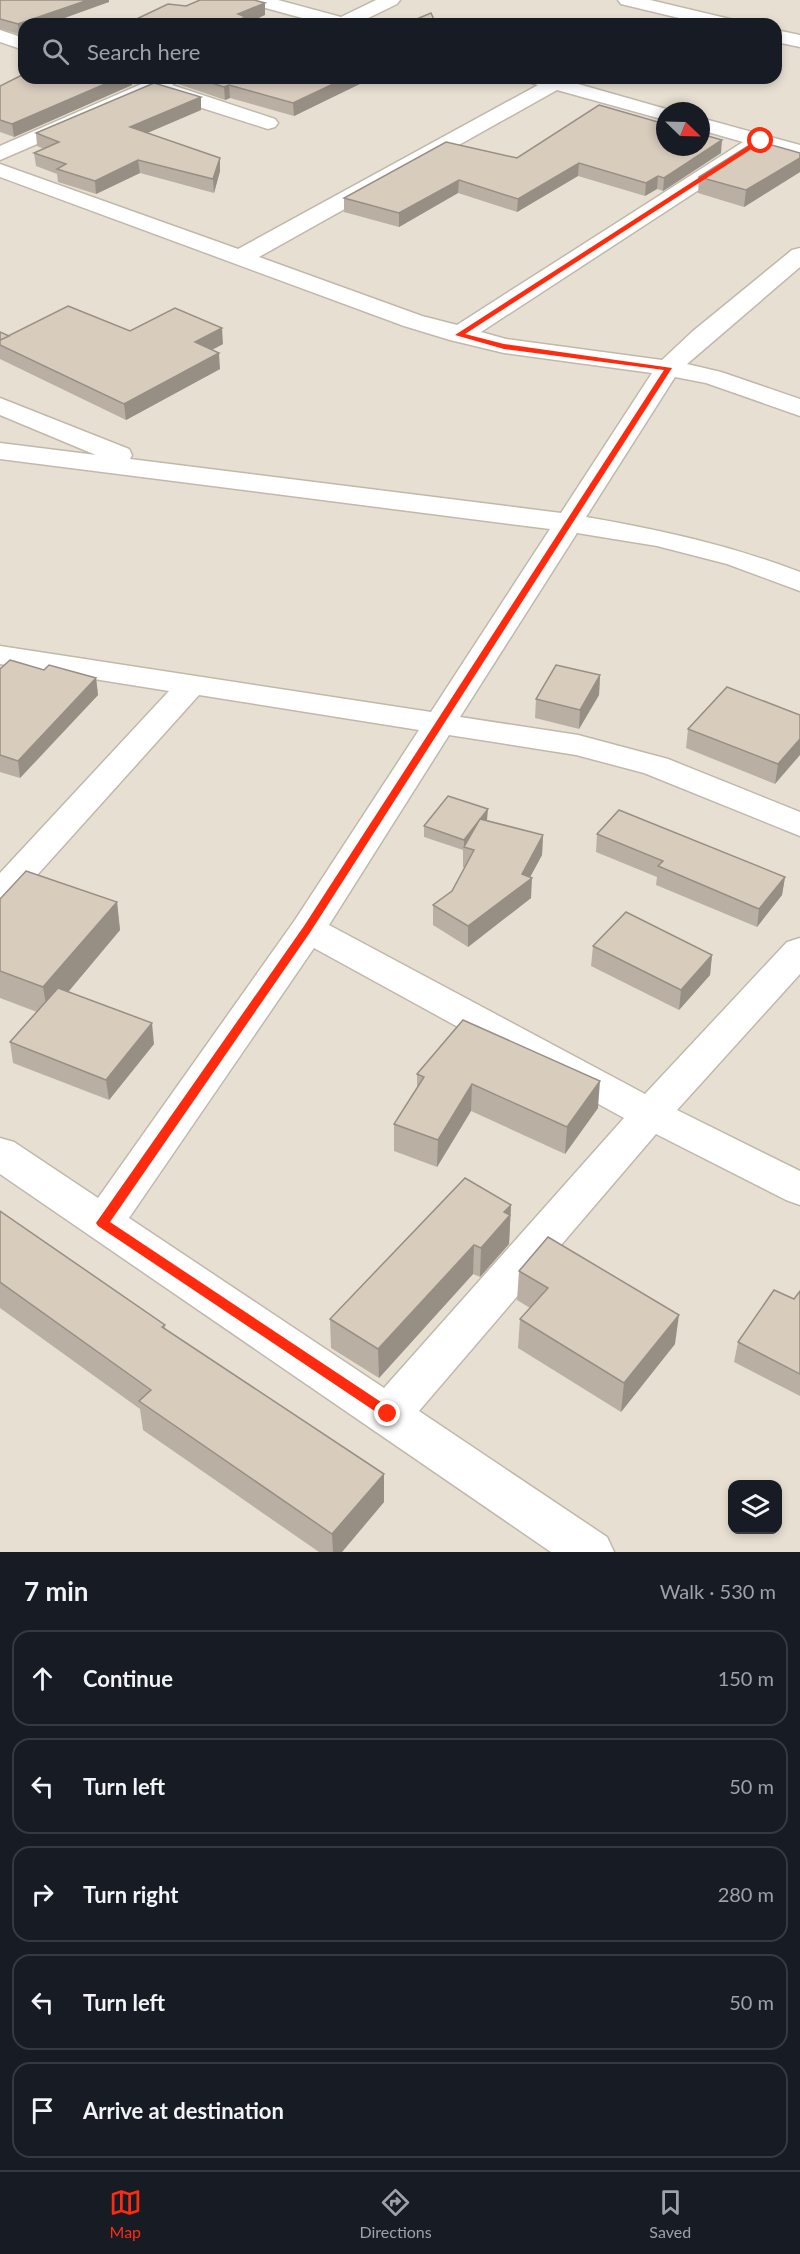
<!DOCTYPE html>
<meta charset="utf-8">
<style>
body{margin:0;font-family:Lato,sans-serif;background:#20242c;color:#f1f3f6}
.controls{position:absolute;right:18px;bottom:18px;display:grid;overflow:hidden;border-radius:12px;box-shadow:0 3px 9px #0003}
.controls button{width:54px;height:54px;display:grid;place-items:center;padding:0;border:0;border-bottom:2px solid #363941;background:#171b24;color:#f1f3f6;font:30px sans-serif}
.compass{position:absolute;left:656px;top:102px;width:54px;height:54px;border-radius:50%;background:#171b24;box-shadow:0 3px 9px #0003;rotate:113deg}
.stop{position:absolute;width:18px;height:18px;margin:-14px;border:4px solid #ff2b0f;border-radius:50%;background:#fff}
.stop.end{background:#ff2b0f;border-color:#fff;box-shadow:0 2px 6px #0008}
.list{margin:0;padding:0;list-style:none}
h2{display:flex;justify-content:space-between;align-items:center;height:78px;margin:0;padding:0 24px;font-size:26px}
h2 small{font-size:20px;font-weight:400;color:#9ea1a6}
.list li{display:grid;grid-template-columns:39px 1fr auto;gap:18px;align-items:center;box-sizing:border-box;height:96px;margin:0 12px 12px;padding:0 12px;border:2px solid #363941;border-radius:18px}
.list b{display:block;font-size:22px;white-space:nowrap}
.list em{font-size:20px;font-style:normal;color:#9ea1a6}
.icon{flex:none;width:33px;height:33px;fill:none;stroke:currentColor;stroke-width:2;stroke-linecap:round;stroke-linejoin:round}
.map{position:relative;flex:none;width:800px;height:1552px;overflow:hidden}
.search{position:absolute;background:#171b24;box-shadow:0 3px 9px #0003;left:18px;right:18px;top:18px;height:66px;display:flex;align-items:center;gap:15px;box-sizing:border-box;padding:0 21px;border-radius:18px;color:#9ea1a6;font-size:22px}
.sheet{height:618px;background:#171b24}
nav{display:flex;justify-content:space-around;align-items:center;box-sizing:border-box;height:84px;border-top:2px solid #363941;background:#171b24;font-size:16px;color:#9ea1a6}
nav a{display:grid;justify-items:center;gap:3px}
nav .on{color:#ff2b0f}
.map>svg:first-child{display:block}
</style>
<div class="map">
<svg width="800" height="1552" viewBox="0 0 800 1552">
<rect width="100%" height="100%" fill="#f3eee5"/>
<path fill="#e7e0d2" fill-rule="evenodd" d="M0,0H800V1552H0ZM24,24H776V78H24ZM665,111H701V147H665ZM732,1484H778V1530H732Z"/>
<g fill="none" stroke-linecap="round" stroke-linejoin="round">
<g stroke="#c1b8aa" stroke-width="3">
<g id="minor">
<path d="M248,0H278L341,17L376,0H400L397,4L356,24H324L251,4Z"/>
<path d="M618,0H650L734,20L736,24H704L621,4Z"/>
<path d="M0,30L24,38V50L0,42Z"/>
<path d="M776,30L800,35V47L776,42Z"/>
<path d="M155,78H182L172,85L275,119L278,123L275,127L268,129L155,93L0,160V146Z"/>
<path d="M525,78H557L673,111H665V120L557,90L259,257L422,316L457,325L743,142L701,130V118L800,145V158L763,148L481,332L506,339L662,360L693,331L792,250L800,248V267L687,364L721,372L800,399V416L706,383L675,377L586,517C661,530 729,545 800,572V591L727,564L657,546L577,533L460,717L578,735L668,759L800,812V836L644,773L576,755L449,735L329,925L645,1094L787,942L800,938V974L677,1110L800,1171V1205L786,1200L656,1134L419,1411L607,1537L614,1552H551L0,1174V1138L14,1142L98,1198L295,920L419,730L199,695L12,903L0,907V873L169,691L0,664V646L431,712L550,529L0,459V443L96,455L0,415V398L129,449L132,455L130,459L561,513L652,373L504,353L450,340L404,326L0,177V164L238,249L538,85L528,82ZM314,948L624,1118L384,1388L129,1218Z"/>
</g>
</g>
<use href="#minor" fill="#fff" fill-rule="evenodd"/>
</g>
<g fill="#baafa3">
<path d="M0,0L109,2L24,24V32L19,34L0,29Z"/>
<path d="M177,78H372L294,116L230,98L225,100L178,84Z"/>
<path d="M132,80V85L14,137L0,132V86Z"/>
<path d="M201,110L147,133L220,158V171L214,193L140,173L96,194L58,182L57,174L36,166L34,153L44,149L37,146L36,133Z"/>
<path d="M753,147L800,153V172L744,207L698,193L699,177Z"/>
<path d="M721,153L663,191L657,189L645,196L578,176L517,212L458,193L399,227L344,212V198L517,158Z"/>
<path d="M130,331L223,344L212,350L220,369L126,420L0,359V332L9,336Z"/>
<path d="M0,669L44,670L96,678L98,695L20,778L0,772Z"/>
<path d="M600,675L599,695L579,729L535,718L536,699Z"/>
<path d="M800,715L775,784L686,748L688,729Z"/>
<path d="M487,820L543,835L542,855L530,877L531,898L468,947L433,925V905L452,891L465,868L463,867V850L424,837V826Z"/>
<path d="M597,834L785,877L782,895L757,927L656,885L657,877L596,852Z"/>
<path d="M0,899L117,902L120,930L68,992L154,1044L109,1100L13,1063L10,1042L37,1012L0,998Z"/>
<path d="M593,946L712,955L710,975L679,1010L591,966Z"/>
<path d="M463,1020L598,1108L565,1154L471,1111L437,1167L394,1151V1124L417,1089V1074Z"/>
<path d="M511,1205L509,1244L480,1277L473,1274L379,1378L331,1348L330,1319Z"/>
<path d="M0,1212L165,1325V1330L384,1502L342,1552H319L143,1430L140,1409L0,1308Z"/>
<path d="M519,1271L675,1344L621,1412L518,1348L520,1319L530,1308L517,1300Z"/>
<path d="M800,1291V1396L734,1362L738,1342L794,1299Z"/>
</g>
<g fill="#978f84">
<path d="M88,0H109V2L48,24H24V32L19,34L18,24Z"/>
<path d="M265,3V15L246,24H234V21L238,14Z"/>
<path d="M119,78H134L132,80V85L14,137L12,124Z"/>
<path d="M346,78H372L294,116L293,103Z"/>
<path d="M229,85L230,98L225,100L224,87Z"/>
<path d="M201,97V110L131,140L130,127Z"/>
<path d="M722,140L721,153L663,191L664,178Z"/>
<path d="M220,158V171L214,193L213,179Z"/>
<path d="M800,158V172L744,207L746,190Z"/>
<path d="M138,160L140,173L96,194L95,181Z"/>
<path d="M579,163L578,176L517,212L518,199Z"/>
<path d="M658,176L657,189L645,196L646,183Z"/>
<path d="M459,180L458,193L399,227V213Z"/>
<path d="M222,328L223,344L196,358L195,342Z"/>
<path d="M219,353L220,369L126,420L124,404Z"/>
<path d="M600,675L599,695L579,729L580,710Z"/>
<path d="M96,678L98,695L20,778L18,761Z"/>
<path d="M800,739V755L775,784L778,764Z"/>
<path d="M488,809L487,820L466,848H464V840Z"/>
<path d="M543,835L542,855L528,881L532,878L531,898L468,947V926L522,874Z"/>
<path d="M785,877L782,895L757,927L759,909Z"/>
<path d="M117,902L120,930L48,1016L43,987Z"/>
<path d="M712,955L710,975L679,1010L681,990Z"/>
<path d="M152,1023L154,1044L109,1100L106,1080Z"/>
<path d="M600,1081L598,1108L565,1154L567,1127Z"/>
<path d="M472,1084L471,1111L437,1167L438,1140Z"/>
<path d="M511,1205L509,1244L480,1277L481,1248L504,1212Z"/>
<path d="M474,1245L473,1274L379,1378L378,1349Z"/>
<path d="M679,1315L675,1344L621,1412L624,1383Z"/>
<path d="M384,1474V1502L342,1552H333L332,1534Z"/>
</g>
<g fill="#d8ccbd" stroke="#978f84" stroke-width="1.5">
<path d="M0,0H88L18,24L0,19Z"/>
<path d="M200,0H254L265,3L238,14L246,17L234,21L243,24H126L168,4L186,6Z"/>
<path d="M431,13L436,24H405Z"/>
<path d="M24,74V78H119L12,124L0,120V86Z"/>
<path d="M196,78H346L293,103L229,85L224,87Z"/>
<path d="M154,83L201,97L130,127L220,158L213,179L138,160L95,181L57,169L66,164L34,153L59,142L36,133Z"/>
<path d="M599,105L665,124V147H701V134L722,140L664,178L658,176L646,183L579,163L518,199L459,180L399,213L344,198L446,142L517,158Z"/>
<path d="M761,142L800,153V158L746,190L699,177L748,146L753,147Z"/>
<path d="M68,306L130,331L175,308L222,328L195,342L219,353L124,404L0,345V340Z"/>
<path d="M0,332L9,336L0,340Z"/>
<path d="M10,660L44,670L49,665L96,678L18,761L0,755V669Z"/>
<path d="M556,665L600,675L580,710L536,699Z"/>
<path d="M727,687L800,715V739L778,764L688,729Z"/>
<path d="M448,796L488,809L464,840L424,826Z"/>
<path d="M619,810L785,877L759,909L658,866L663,861L597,834Z"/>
<path d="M480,819L543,835L522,874L532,878L468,926L433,905L452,891L474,850L464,847Z"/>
<path d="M26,871L117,902L43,987L0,971V899Z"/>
<path d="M626,912L712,955L681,990L593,946Z"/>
<path d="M58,988L152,1023L106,1080L10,1042Z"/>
<path d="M463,1020L600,1081L567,1127L472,1084L438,1140L394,1124L424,1077L417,1074Z"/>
<path d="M465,1178L511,1205L504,1212L510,1215L481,1248L474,1245L378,1349L330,1319Z"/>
<path d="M0,1211L165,1325L162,1327L384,1474L332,1534L139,1401L151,1390L0,1282Z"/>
<path d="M548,1237L679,1315L624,1383L520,1319L548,1288L519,1271Z"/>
<path d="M774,1290L794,1299L800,1291V1374L738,1342Z"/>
</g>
<path fill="#ff2b0f" d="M759,139L764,141L465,334L504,344L672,368L311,931L110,1222L393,1410L395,1414L393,1418L388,1420L98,1226L96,1223L304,926L664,370L504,349L455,335Z"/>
</svg>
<div class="controls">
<button><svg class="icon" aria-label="layers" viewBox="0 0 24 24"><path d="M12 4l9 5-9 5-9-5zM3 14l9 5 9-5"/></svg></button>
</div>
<svg class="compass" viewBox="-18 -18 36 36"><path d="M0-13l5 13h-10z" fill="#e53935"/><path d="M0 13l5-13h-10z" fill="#9ea1a6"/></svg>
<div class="stop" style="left:761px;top:141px"></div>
<div class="stop end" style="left:388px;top:1414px"></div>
<div class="search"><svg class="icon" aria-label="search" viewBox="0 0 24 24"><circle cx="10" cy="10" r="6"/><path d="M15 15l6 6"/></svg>Search here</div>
</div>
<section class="sheet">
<h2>7 min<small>Walk · 530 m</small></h2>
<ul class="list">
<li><svg class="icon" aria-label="ahead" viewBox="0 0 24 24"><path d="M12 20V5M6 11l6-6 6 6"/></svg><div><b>Continue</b></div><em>150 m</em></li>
<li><svg class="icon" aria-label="left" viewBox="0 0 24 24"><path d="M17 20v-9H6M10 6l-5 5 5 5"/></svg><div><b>Turn left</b></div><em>50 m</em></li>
<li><svg class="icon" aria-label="right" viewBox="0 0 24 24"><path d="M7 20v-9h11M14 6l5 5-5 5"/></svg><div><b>Turn right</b></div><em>280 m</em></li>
<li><svg class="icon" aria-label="left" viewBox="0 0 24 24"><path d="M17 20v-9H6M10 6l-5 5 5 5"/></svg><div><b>Turn left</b></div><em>50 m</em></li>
<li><svg class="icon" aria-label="arrive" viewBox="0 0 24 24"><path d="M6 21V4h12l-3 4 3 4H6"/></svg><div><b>Arrive at destination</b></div></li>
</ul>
</section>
<nav>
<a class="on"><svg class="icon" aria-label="map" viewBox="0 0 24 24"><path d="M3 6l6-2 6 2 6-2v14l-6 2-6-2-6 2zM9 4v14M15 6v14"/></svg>Map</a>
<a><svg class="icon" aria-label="directions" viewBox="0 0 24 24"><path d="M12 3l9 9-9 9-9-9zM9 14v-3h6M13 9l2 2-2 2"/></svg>Directions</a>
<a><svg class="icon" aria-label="saved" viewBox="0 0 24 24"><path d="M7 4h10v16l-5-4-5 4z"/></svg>Saved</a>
</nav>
